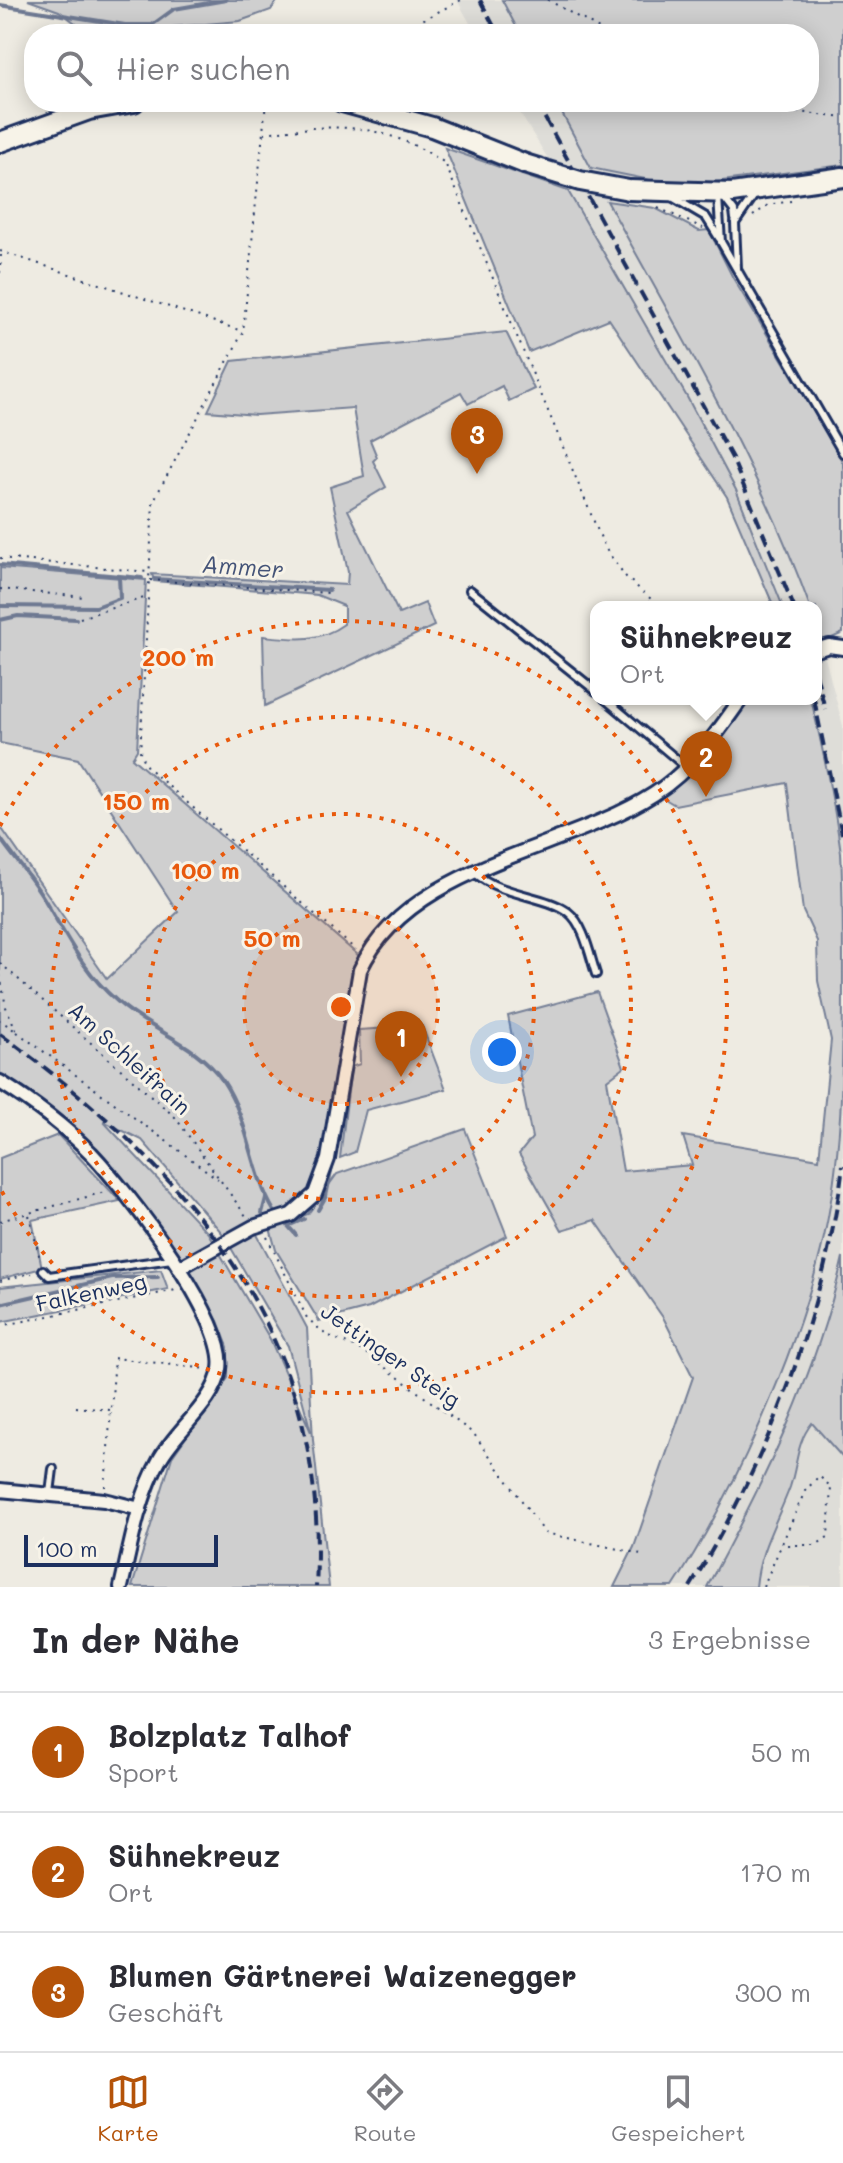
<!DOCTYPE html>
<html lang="de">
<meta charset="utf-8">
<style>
body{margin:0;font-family:Mali,sans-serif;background:#f7f7f7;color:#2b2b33}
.scale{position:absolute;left:24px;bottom:20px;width:194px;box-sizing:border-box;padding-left:8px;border:4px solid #1b2f5e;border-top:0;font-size:22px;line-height:28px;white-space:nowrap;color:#1b2f5e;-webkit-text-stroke:6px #f7f3e8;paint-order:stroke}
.you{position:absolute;left:502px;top:1052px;width:28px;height:28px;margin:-20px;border:6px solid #fff;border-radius:50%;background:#1a73e8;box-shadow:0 0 0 12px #1a73e833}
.badge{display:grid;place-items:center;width:52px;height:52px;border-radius:50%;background:#b45309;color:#fff;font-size:26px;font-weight:700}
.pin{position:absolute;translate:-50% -66px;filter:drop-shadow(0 2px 4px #0008)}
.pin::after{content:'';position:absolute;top:42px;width:28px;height:24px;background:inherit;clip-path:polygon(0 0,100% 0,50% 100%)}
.popup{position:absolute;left:590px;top:601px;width:232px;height:104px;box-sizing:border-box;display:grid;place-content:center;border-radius:16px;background:#fff;filter:drop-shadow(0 2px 6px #0005);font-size:26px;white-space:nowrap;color:#7c7c81}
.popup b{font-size:30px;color:#2b2b33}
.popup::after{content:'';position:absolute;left:50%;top:100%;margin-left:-16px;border:16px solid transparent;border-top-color:#fff}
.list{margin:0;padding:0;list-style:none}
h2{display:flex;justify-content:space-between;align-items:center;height:104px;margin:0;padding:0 32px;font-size:34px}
h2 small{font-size:26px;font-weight:400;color:#7c7c81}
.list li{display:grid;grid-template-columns:52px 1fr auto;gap:24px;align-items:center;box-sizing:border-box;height:120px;padding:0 32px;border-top:2px solid #e1e1e2}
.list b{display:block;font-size:30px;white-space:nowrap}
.list p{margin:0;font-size:26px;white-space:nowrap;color:#7c7c81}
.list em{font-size:26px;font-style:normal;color:#7c7c81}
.icon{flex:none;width:44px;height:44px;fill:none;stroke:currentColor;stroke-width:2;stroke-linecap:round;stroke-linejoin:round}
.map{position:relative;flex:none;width:843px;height:1587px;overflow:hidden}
.search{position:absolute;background:#fff;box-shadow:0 4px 20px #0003;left:24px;right:24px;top:24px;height:88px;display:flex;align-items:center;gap:20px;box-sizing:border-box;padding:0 28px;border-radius:32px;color:#7c7c81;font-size:30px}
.sheet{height:464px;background:#fff}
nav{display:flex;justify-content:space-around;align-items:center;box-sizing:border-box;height:112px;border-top:2px solid #e1e1e2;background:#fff;font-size:22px;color:#7c7c81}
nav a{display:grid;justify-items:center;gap:4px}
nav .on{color:#b45309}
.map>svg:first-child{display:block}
</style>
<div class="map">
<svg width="843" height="1587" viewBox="0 0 843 1587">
<rect width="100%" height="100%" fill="#eeebe2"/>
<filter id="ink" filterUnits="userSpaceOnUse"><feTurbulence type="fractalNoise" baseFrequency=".0125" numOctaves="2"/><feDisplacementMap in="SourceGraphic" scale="16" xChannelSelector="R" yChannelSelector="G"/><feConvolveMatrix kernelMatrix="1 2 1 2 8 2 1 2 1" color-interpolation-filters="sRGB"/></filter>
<g filter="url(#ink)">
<g fill="#deddd8">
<path d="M457,0H502L520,34H476Z"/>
<path d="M513,102H556L733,429L790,551L810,607H783L736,490L568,191Z"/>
<path d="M816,623L843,726V877L829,774L811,699H816Z"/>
<path d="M843,1095V1257L834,1299L799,1401L753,1502L707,1587H673L691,1561L746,1451L804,1312L822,1247Z"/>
<path d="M813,1423L843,1458V1587H756L759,1559L791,1485L800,1439Z"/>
</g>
<g fill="#cfcfcf" stroke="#757f96" stroke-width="2" fill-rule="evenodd">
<path d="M28,0H278L271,10L240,21L160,28L145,34H90L59,11Z"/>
<path d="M502,0H843V165L707,183L660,182L591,168L556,102H809V34H520Z"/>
<path d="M445,148L568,191L687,397L736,490L783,607H774L727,497L609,319L529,352Z"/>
<path d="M607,201L655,208L699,231L709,230L733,278L832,442L843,463V633L823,642L816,623V607H810C758,464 680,334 607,201Z"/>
<path d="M506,332L534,389L509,401L502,386L468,404L461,392L370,440L377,457L373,461L386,487L348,510L399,614L425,603L434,626L265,706L263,636C294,639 318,643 344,624V606L317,595L154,581L152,574L347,585L348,572L330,487L364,476L353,408L256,415L208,411L232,361Z"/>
<path d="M0,568L146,580L137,750L132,758L359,956L325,1159C309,1202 300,1210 255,1220L253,1227L307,1328L313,1440L329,1587H132L172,1457L228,1378V1347L218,1321L142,1202L77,1132L0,1073V826L107,979L178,912L78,759L0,743ZM103,1121L142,1140L223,1234L288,1346L311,1432L270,1339L208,1233Z"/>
<path d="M747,699H811C823,750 834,801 841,853C843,893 843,934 843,974C843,1066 843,1160 821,1250C795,1356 733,1496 673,1587H614L634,1547L693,1377L664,1319L595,1220L562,1230L519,1154L532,1138L508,1016L597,992L624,1067L607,1080L623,1171L692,1165L683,1136L819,1159L831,1040L818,981L817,941L803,911L787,783L675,805L660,796L691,772Z"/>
<path d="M422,1026L446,1089L366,1110L355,1152L340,1158L351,1067L360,1064L359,1030Z"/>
<path d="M465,1129L507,1236L369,1308L319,1321L276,1250L270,1228L308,1214L337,1174Z"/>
<path d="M58,1135L120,1201L32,1220L42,1268L0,1279V1158Z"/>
<path d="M843,1257V1458L812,1423C796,1443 798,1463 790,1487C777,1522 759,1550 756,1587H707C764,1482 817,1374 843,1257Z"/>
<path d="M161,1270L168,1289L0,1322V1287Z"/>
</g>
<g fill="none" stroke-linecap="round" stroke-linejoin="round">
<g stroke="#6e7992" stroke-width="4">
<path d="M0,5L125,25H152L174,9L226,0"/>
<path d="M0,565L142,578"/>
<path d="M154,579L329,590"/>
<path d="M0,606L96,607L120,598L119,576"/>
<path d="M0,620L18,616L76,619"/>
<path d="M0,838C14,858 31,877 43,897C66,935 83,972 117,1001C150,1031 197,1043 223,1081C250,1121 250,1171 274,1211"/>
<path d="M484,875L537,853"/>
<path d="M445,893L462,884"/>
<path d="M318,1210L326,1196L339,1133"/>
<path d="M262,1213L266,1198"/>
<path d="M296,1235L288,1226L304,1219"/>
<path d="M0,1304L112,1278L158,1277"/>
<path d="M217,1328L226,1345L225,1373"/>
<path d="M127,1587L145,1513L164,1463"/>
</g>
<g stroke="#1b2f5e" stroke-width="12">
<g id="lane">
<path d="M672,197L706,217L719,238"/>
<path d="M718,197L721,242L843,453"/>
<path d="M724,198L734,211L735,219"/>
<path d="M737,268L735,223L755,194"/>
<path d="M470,590L596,691"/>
<path d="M605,699L687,768"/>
<path d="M475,873C501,896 545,895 568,912C584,924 590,956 596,974"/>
<path d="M43,1270L49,1276L172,1259"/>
<path d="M50,1493L53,1469"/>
</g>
</g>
<g stroke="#1b2f5e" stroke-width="18">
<g id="street">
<path d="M816,650L829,646L843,648"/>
<path d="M0,1082C32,1102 64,1126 91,1153C126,1190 228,1319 220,1369C215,1402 176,1430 160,1459C138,1498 131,1545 121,1587"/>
<path d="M179,1268L253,1227L291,1215L315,1194L328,1159L360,970C409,864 564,852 654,794C691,770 716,735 741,699"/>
<path d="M0,1490L104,1500L140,1509"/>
</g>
</g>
<g stroke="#1b2f5e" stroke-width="24">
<g id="secondary">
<path d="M342,102L432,127L525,164"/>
<path d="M0,142L89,110L134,102"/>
<path d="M629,190L732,193L843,177"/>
</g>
</g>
<g stroke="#1b2f5e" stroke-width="2" stroke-dasharray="2 6" stroke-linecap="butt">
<path d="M548,0L608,34"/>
<path d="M71,25L73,34"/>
<path d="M395,34L461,0"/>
<path d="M266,102L243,332L153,502L140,754L147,767L166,784L356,950"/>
<path d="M725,102L843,118"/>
<path d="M264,133C337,124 381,121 445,163L605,548L626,577L660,607"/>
<path d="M658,208L703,228"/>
<path d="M753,216L768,205L791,201"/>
<path d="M0,251L242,331"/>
<path d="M0,273L1,253"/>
<path d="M0,558L148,572"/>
<path d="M150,580L328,593"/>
<path d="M0,589L85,597"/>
<path d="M80,618L147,597"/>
<path d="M0,963L175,1117L246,1216"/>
<path d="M0,975L6,1007L17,1032L0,1020"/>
<path d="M17,1032L218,1179"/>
<path d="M29,1215L40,1259"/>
<path d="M0,1221L108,1191"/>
<path d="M267,1237L307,1318L325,1334L363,1351L474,1434L545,1533L641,1554"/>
<path d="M0,1281L32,1273"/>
<path d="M0,1326L176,1290"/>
<path d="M76,1407L110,1410"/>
<path d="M105,1487L115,1358L207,1369"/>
<path d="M763,1587L805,1491L819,1476L831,1487L828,1537L816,1545H784"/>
</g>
<use href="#lane" stroke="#f7f3e8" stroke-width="6"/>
<use href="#street" stroke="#f7f3e8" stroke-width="12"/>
<use href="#secondary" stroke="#f7f3e8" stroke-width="18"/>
<g stroke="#1b2f5e" stroke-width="4" stroke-dasharray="12 6" stroke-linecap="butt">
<path d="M480,0L498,34"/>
<path d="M536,102L732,458L794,607"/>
<path d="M816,674L825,709"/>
<path d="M814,699L843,839"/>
<path d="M0,1034C193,1174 330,1334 316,1587"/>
<path d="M690,1587C767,1463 825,1311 843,1165"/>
</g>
<g stroke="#1b2f5e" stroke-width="24" stroke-linecap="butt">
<path id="secondary-bridge" d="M525,164L580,181L629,190"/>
</g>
<use href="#secondary-bridge" stroke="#f7f3e8" stroke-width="18"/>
</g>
</g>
<circle cx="341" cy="1007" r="97" fill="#e8590c" fill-opacity=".12"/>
<g fill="none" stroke="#e8590c" stroke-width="4" stroke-dasharray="4 8">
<circle cx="341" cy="1007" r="97"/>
<circle cx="341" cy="1007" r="193"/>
<circle cx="341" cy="1007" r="290"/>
<path d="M0 826A386 386 0 1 1 0 1188"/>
</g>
<g text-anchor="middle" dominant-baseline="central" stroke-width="6" stroke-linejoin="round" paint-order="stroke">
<g font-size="22" fill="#1b2f5e" stroke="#f7f3e8">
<text transform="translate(130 1058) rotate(42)">Am Schleifrain</text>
<text transform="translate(91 1292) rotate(-12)">Falkenweg</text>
<text transform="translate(391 1355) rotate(35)">Jettinger Steig</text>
</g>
<g font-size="24" font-style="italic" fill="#455478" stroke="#f7f3e8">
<text transform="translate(243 566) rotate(4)">Ammer</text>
</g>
</g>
<circle cx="341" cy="1007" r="12" fill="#e8590c" stroke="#f7f3e8" stroke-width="4"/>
<g font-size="24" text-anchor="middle" font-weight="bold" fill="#e8590c" stroke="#f7f3e8" stroke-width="6" stroke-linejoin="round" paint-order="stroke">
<text x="178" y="666">200 m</text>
<text x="136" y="810">150 m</text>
<text x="205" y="879">100 m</text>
<text x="272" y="947">50 m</text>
</g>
</svg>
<div class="scale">100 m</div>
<div class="you"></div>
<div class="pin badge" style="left:401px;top:1077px">1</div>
<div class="pin badge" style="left:706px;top:797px">2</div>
<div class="popup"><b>Sühnekreuz</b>Ort</div>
<div class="pin badge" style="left:477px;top:474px">3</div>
<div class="search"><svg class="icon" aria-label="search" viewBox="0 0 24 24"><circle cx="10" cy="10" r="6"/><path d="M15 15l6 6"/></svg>Hier suchen</div>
</div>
<section class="sheet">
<h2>In der Nähe<small>3 Ergebnisse</small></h2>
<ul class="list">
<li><span class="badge">1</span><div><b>Bolzplatz Talhof</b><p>Sport</p></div><em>50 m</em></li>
<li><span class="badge">2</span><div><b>Sühnekreuz</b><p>Ort</p></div><em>170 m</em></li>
<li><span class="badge">3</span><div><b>Blumen Gärtnerei Waizenegger</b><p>Geschäft</p></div><em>300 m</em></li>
</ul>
</section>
<nav>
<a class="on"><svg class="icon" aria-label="map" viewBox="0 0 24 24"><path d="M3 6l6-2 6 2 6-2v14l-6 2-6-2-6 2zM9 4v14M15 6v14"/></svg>Karte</a>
<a><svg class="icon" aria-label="directions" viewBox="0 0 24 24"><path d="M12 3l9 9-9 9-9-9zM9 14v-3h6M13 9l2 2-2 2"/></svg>Route</a>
<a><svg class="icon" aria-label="saved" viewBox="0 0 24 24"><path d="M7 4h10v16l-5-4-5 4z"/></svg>Gespeichert</a>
</nav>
